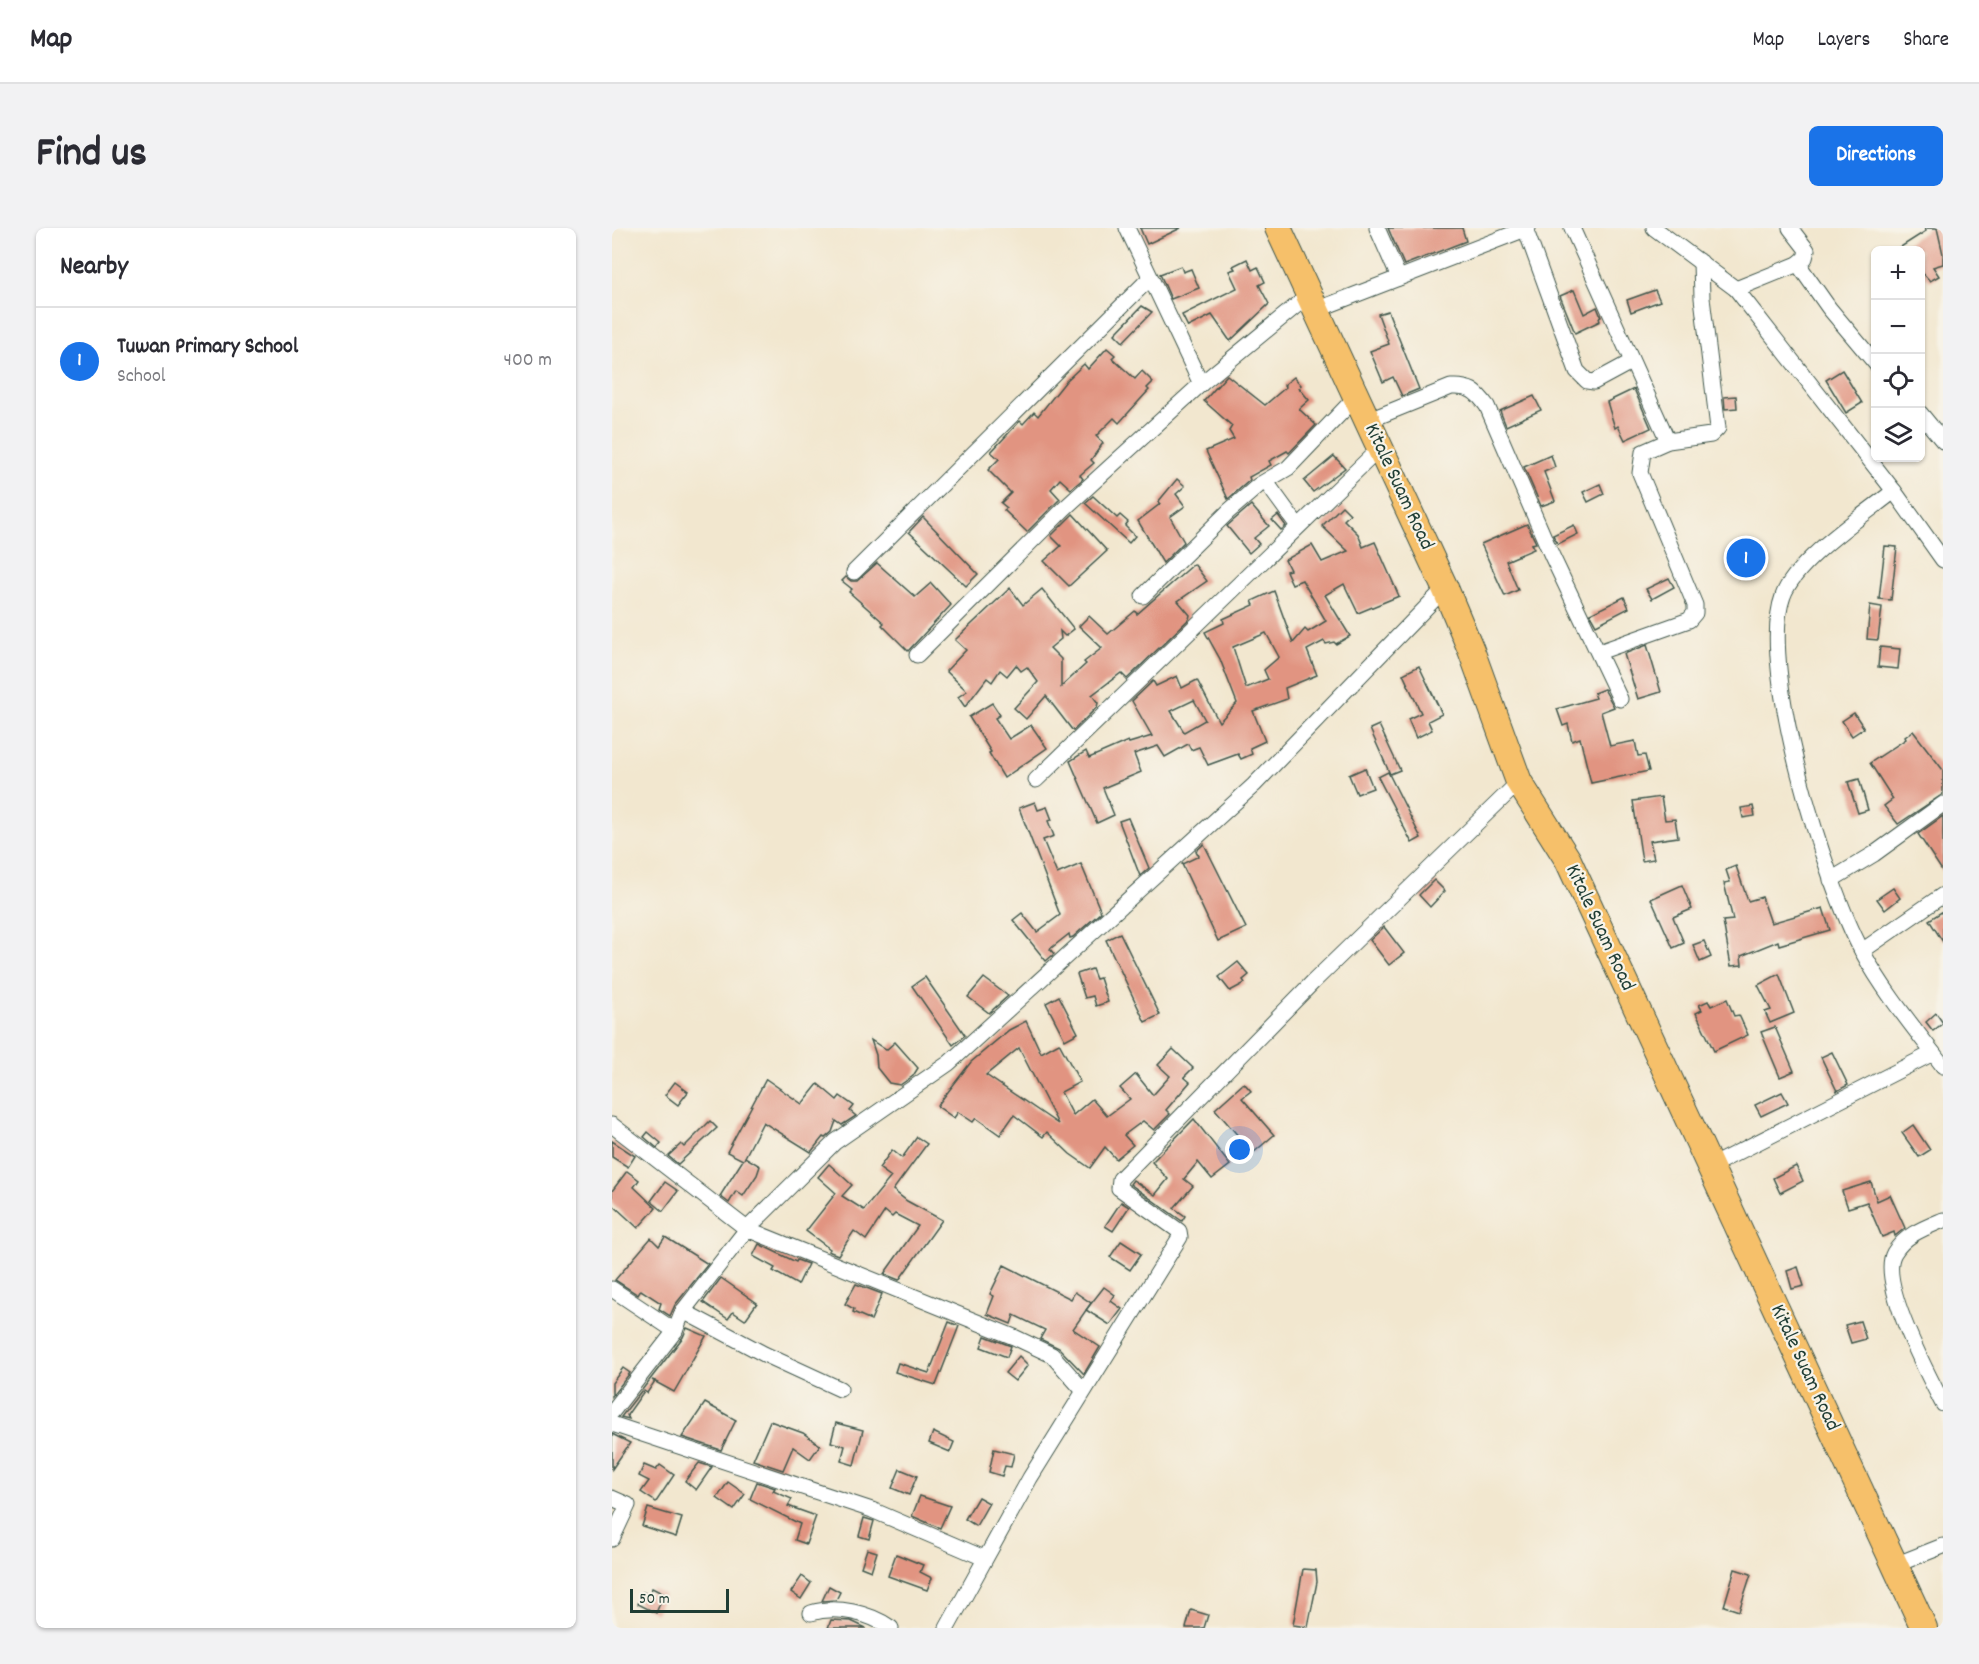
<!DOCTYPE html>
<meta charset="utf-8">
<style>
body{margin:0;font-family:Dekko,sans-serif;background:#f2f2f3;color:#2b2b33}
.controls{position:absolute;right:18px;top:18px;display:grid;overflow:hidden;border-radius:9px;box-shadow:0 2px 4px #0004}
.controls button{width:54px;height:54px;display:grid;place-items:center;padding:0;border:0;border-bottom:2px solid #e1e1e2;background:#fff;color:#2b2b33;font:30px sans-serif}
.scale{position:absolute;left:18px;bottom:15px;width:99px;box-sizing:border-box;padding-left:6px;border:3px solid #1f3d34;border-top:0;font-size:16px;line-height:21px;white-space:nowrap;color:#1f3d34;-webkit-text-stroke:4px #f7f3e8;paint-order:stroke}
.you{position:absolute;left:628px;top:922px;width:21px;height:21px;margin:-15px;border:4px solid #fff;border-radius:50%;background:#1a73e8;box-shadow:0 0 0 9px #1a73e833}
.badge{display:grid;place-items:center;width:39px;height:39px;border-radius:50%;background:#1a73e8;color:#fff;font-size:20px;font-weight:700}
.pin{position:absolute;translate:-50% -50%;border:3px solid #fff;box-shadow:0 2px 6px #0006}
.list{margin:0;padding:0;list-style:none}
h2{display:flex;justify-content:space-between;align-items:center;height:78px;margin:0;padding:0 24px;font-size:26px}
h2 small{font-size:20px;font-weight:400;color:#7c7c81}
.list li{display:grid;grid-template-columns:39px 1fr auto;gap:18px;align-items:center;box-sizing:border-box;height:108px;padding:0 24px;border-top:2px solid #e1e1e2}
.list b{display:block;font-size:22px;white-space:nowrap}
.list p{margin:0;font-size:20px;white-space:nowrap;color:#7c7c81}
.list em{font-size:20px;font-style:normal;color:#7c7c81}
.icon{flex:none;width:33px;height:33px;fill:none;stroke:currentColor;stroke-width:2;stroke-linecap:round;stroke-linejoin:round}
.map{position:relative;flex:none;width:1331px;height:1400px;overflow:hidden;border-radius:9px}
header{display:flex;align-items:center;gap:36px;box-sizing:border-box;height:84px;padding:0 30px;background:#fff;border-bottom:2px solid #e1e1e2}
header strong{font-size:28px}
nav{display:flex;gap:33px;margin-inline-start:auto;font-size:21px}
.intro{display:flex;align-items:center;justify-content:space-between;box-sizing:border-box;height:144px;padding:0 36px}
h1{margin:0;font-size:42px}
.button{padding:15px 27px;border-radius:9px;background:#1a73e8;color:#fff;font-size:21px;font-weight:700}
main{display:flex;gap:36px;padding:0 36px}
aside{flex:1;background:#fff;border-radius:9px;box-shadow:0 2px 4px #0004}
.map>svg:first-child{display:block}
</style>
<header>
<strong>Map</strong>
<nav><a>Map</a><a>Layers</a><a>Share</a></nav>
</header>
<div class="intro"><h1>Find us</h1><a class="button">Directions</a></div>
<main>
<aside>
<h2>Nearby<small></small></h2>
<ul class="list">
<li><span class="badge">1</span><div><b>Tuwan Primary School</b><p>School</p></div><em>400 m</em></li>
</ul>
</aside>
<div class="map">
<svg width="1331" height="1400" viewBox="0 0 1331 1400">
<rect width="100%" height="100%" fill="#f7f3e8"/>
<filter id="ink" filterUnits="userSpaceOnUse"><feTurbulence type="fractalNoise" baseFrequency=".0167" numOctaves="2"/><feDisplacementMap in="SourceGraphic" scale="12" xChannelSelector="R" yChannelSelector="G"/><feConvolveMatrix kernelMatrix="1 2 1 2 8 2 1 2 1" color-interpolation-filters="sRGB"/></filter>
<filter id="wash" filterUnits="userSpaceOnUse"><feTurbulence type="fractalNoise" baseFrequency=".008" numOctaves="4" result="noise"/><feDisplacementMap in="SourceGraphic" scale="24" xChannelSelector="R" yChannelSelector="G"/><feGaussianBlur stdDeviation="1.35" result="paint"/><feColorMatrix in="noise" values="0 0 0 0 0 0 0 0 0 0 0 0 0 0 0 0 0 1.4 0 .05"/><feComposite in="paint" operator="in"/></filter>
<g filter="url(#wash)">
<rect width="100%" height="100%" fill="#f2e7cf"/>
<g id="blocks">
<g fill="#e19481" fill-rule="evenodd">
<path d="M528,0H569L535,16Z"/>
<path d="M776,0H850L854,13L792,37Z"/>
<path d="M1313,0H1325L1331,26V36L1321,39L1327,48L1318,53L1308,42V22H1284L1314,3Z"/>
<path d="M635,31L640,42L646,39L653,54L647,57L657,76L618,113L600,87L576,99L570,87L625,60L617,43L623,41L621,38Z"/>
<path d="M569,38L571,44L579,41L587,60L559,71L548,46Z"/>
<path d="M962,62L972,86L985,79L989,89L987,90L988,93L963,105L948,68Z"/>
<path d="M1043,62L1048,73L1019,84L1015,72Z"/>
<path d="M530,78L540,84L511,114L503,106Z"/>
<path d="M776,83L807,161L790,168L781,149L771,154L758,123L777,116L766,86Z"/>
<path d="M495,120L503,127L500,130L523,151L530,143L541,154L535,160L537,162L507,195L502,190L484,208L491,215L479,232L482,235L468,247L471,251L459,261L448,251L439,261L448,271L415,304L392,282L395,280L389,275L399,265L376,242L387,231L379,224L408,193L411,196L422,184L426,188L454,153L472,136L476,141Z"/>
<path d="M1230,142L1250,175L1234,185L1214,152Z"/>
<path d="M615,147L653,177L674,159L672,157L682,149L689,157L687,160L697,172L687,181L704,197L677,225L675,223L657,233L659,237L637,249L638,252L616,271L594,223L622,211L617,203L620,198L592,173Z"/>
<path d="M1022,161L1039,200L1013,212L1006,198L1003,200L995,174Z"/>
<path d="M922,168L929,182L894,198L888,183Z"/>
<path d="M1124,168L1125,180L1113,181L1112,169Z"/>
<path d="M939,227L943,239L932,244L943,273L929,278L912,239Z"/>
<path d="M722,228L733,240L701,264L692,253Z"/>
<path d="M565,251L573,258L564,266L573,278L558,289L572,314L551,335L526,293L548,276L546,274Z"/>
<path d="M988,256L992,266L976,274L971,264Z"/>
<path d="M481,268L505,290L508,287L516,294L513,298L523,308L517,315L473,275Z"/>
<path d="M639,277L657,298L642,310L647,316L637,325L615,298Z"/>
<path d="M730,278L738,286L732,292L746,306L751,319L763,314L787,368L746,385L732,356L713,367L738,408L724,416L722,414L714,416L712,413L695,422L705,447L673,460L675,471L641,483L653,513L638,520L640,526L629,531L626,526L596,537L587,519L579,522L576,516L553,529L546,518L522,526L529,544L491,560L502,587L485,595L458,533L474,523L477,530L516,513L517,515L540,508L520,473L541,453L544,458L565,448L570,460L585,452L607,494L625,475L608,431L593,404L612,395L611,391L642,377L640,373L662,363L681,415L693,401L696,404L714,393L690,352L680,356L674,343L678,342L673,332L700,317L710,334L736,323L710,298ZM654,405L667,429L652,442L656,451L634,460L621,419ZM582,472L593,492L572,504L559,483Z"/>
<path d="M461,286L495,323L457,358L432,333L449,318L439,308Z"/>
<path d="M666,287L674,298L669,302L660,292Z"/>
<path d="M311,289L366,346L354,358L297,304Z"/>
<path d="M915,296L924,315L919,316L922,321L894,333L906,362L893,368L869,316Z"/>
<path d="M962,297L966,306L946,316L941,307Z"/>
<path d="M1273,318L1285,319L1279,372L1267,371Z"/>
<path d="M265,335L303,369L319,355L339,377L296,423L270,397L272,395L237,364L240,361L230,353L234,349L239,353H245Z"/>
<path d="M582,336L595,353L566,373L578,387L577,391L515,451L509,445L480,467L486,475L485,479L461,503L434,468L414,491L402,480L426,454L415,439L409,443L404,437L395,448L388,442L380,454L375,450L353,479L346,469L355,463L334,443L354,422L343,412L398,360L411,377L430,361L462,401L453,408L448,403L449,411L438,420L449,431V459L474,436L472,434L490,420L467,398L477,388L496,406L523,383L525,386Z"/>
<path d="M1057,350L1062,359L1040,371L1034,361Z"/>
<path d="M1012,369L1017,380L984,397L978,386Z"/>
<path d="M1258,377L1270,379L1266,412L1255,411Z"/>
<path d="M1035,417L1049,464L1026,471L1012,426Z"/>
<path d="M1268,419L1288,421L1286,441L1266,439Z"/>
<path d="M807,438L830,486L816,493L820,502L804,510L796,491L809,485L791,446Z"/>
<path d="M992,461L1002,479L989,484L998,518L1023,513L1026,528L1033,527L1037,543L979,555L968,510L960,513L956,496L951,498L945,481L984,470L982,465Z"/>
<path d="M380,475L388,487L383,490L397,511L419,497L435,520L392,550L377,525L379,524L357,489Z"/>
<path d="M1242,485L1252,500L1240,508L1230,493Z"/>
<path d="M767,497L788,542L778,546L758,501Z"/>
<path d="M1301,503L1331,542V566L1286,596L1272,578L1281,571L1258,535L1294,511L1293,509Z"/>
<path d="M753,540L761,560L745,566L737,547Z"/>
<path d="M776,544L809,610L800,615L766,549Z"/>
<path d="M1247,551L1256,582L1246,585L1236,554Z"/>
<path d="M1049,569L1053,592L1063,591L1066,609L1038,613L1042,631L1030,633L1021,573Z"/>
<path d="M423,574L426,582L435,579L440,592L436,593L442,608L431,612L445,646L469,636L489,684L461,709L458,710L457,706L438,721L442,726L434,733L401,692L410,685L425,704L448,687L407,580Z"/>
<path d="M1141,578L1143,588L1131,590L1129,580Z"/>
<path d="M1331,588V644L1306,606Z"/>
<path d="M516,590L537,640L528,648L507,593Z"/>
<path d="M592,616L634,700L606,713L570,636L587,628L584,623Z"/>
<path d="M1124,638L1136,673L1150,669L1159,695L1211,680L1218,702L1167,717L1166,713L1129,728L1130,737L1119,738L1111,693L1121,692L1112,655L1118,654L1114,642Z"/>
<path d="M822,652L833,663L818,679L807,667Z"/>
<path d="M1070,657L1080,681L1061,689L1072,715L1061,720L1039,671Z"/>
<path d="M1281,660L1288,670L1273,682L1265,671Z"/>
<path d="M1331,683V714L1317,692Z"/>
<path d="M772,699L792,725L777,737L758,712Z"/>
<path d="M508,705L548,787L533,794L494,712Z"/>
<path d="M1092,713L1099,729L1088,734L1081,717Z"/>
<path d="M626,734L637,747L631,752L633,755L618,763L607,749Z"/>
<path d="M480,741L484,751L488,750L496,774L484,778L481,768L473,770L465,746Z"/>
<path d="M1167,746L1182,785L1158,795L1153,784L1159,782L1146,757Z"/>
<path d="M313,749L353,807L341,817L300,758Z"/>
<path d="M372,750L396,768L377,785L356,769Z"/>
<path d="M447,768L466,805L453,812L434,775Z"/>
<path d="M1115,771L1122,788L1127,787L1136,807L1102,823L1084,785L1090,782L1087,777L1096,773L1099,778Z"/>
<path d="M1324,785L1331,795L1321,803L1314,794Z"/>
<path d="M414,793L429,825L447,815L468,854L449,864L461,887L480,871L495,888L518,871L508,860L524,846L541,867L558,848L546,837L561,821L581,840L572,849L578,854L554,882L558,886L542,902L531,893L512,907L521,917L504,931L493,919L478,940L458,926L435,904L431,909L402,887L388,907L364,890L361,894L346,884L342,890L325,878L359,834L397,802ZM407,820L446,896L374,847Z"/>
<path d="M1163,799L1182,843L1168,849L1149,804Z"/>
<path d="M259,812L274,822L283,814L306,840L301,848L288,857L277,855L265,840L264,827Z"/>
<path d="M1220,824L1236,857L1225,863L1209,829Z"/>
<path d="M154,851L190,876L206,856L225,872L228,868L242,878L238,883L244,888L230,897L224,893L220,904L213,910L211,909L199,924L151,894L132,931L133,929L148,938L145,947L131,968L124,963L117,975L108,968L131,932L115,924Z"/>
<path d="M63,854L76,864L66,877L53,867Z"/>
<path d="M632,855L639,863L630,870L662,907L641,925L603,881Z"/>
<path d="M1170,864L1176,875L1149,888L1143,877Z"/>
<path d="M582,891L618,937L600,951L586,934L572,951L581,958L562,980L573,988L570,993L518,956L521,952L543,967L556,951L540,934Z"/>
<path d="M98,893L105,900L66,936L56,928L69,916L72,919Z"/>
<path d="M1301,897L1318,922L1307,929L1290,905Z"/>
<path d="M36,904L49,915L45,920L32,909Z"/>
<path d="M305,909L315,916L281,962L295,973L330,992L287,1052L272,1046L306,998L283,986L280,989L273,983L254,1012L242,1003L226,1027L216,1023L218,1021L194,1003L224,965L206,949L217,936L240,957L230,968L252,982L279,949L267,940L280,922L290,930Z"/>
<path d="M0,913L23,928L16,939L0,929Z"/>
<path d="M1184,938L1191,953L1168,965L1161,950Z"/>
<path d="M15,943L27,952L22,959L44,980L26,1000L0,976V963Z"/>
<path d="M53,954L66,963L51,983L39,973Z"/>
<path d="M1259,954L1265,973L1278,967L1293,1000L1283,1008L1282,1004L1270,1009L1255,974L1236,980L1230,963Z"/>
<path d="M509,974L517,979L501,1003L493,998Z"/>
<path d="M53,1009L96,1036L63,1077L58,1088L47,1081L49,1075L29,1062L26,1067L3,1052L39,1010L47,1018Z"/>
<path d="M509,1013L529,1026L518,1042L498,1029Z"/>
<path d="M147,1016L184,1034L185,1032L196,1036L186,1057L161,1043L163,1040L141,1028Z"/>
<path d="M392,1037L459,1071L463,1064L479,1075L461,1101L488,1119L472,1146L447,1120L428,1111L433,1102L402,1087L399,1096L375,1086L382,1068L378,1066Z"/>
<path d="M1186,1039L1192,1058L1180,1061L1175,1043Z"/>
<path d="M109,1050L145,1075L133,1092L121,1084L116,1091L91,1074Z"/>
<path d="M244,1056L270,1066L259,1092L241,1084L242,1081L233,1076Z"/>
<path d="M492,1059L503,1067L499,1073L510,1081L498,1097L474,1082Z"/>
<path d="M1248,1093L1254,1111L1239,1115L1233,1097Z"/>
<path d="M337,1094L347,1098L324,1157L283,1144L286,1135L317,1145Z"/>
<path d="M75,1100L94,1108L62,1164L40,1152L43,1153L35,1165L32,1163L15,1187L17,1191L9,1189L71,1109Z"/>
<path d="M373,1108L399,1118L395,1129L369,1119Z"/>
<path d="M407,1128L416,1137L403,1153L393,1145Z"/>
<path d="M11,1140L18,1145L0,1168V1155Z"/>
<path d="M93,1175L124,1192L109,1222L70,1209Z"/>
<path d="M158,1193L191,1205L208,1217L198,1231L181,1219L171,1242L141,1232Z"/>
<path d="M224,1195L251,1202L242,1237L229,1233L233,1218L219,1214Z"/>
<path d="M321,1204L342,1214L338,1224L317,1215Z"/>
<path d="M0,1206L18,1215L0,1241Z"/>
<path d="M382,1221L402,1226L399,1239L393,1238L390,1248L377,1244Z"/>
<path d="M87,1235L100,1239L84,1262L73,1253Z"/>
<path d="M32,1237L44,1242L48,1237L62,1247L44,1274L29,1264L37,1253L27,1248Z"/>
<path d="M288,1241L305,1248L297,1267L280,1260Z"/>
<path d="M116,1254L133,1266L122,1282L105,1270Z"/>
<path d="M145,1254L163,1260L161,1263L180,1271L176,1278L204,1288L194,1316L183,1312L188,1296L138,1271Z"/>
<path d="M308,1268L338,1278L328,1300L300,1288Z"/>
<path d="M366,1269L377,1275L364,1298L353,1291Z"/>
<path d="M36,1280L70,1290L64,1309L30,1298Z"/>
<path d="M252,1290L262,1293L257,1311L247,1308Z"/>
<path d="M255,1321L265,1324L259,1343L249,1339Z"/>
<path d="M284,1326L311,1337L308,1344L320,1350L315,1362L276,1348Z"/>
<path d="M691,1341L704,1342L705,1354L696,1399L681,1397Z"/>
<path d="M1123,1341L1139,1346L1127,1383L1112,1378Z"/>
<path d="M190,1348L199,1355L189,1371L179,1364Z"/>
<path d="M217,1358L228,1364L224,1372L210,1373Z"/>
<path d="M40,1360L52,1366L44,1385L26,1376L31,1364L37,1367Z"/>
<path d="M579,1382L596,1387L592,1400H574Z"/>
<path d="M219,1392L239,1393L254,1400H216Z"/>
</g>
</g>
</g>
<g filter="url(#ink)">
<use href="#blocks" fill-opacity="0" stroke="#3f564b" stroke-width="1.5"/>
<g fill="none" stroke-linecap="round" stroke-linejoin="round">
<g stroke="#3f564b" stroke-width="17">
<g id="minor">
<path d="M515,0L589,156"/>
<path d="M765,0L787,50"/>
<path d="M913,0L965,143L975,153L982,154L1019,134"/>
<path d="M960,0L1056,213"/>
<path d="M1042,0L1124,61L1282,263L1331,332"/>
<path d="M1186,36L1217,80L1264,136"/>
<path d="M1124,61L1186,36L1193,30L1195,22L1178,0"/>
<path d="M704,82L916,0"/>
<path d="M1308,185L1331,213"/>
<path d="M755,193L839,159C858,158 864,163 875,178L940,328L1008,471"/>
<path d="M654,254L686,298"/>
<path d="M1282,263C1252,287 1183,333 1171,368C1145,438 1214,657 1250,723C1272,764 1303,801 1331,838"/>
<path d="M242,344L538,50"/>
<path d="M531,368L617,283L647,257L676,240L744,169"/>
<path d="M987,424L1077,392L1083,385V377L1028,245L1031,224L1056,213L1099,207L1106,200L1090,70L1089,34"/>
<path d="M305,427L453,280L589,156L696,68"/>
<path d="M424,552L767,221"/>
<path d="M1219,652L1262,626L1331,576"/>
<path d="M1250,723L1331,667"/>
<path d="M0,897L135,1001L402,1109L440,1127L471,1162"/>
<path d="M1099,938L1321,825"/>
<path d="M1331,992C1312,1000 1293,1007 1282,1025C1266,1053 1317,1149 1331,1176"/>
<path d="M0,1061L63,1103"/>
<path d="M71,1083L152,1126L228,1161"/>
<path d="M0,1184L63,1103L71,1083L135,1001L223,914L337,835L642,557L833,360"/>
<path d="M0,1196L260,1282L372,1330"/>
<path d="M0,1270L16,1277L0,1311"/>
<path d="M1283,1337L1331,1318"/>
<path d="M199,1385C224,1377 258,1385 279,1400"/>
<path d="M335,1400L418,1250L568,1009L567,1003L507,960L508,951L701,754L907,554"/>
</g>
</g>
<g stroke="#3f564b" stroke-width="28">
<path id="trunk" d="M666,0L833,360L859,422L907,554L956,632L1312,1400"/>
</g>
<use href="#minor" stroke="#fff" stroke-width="15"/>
<use href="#trunk" stroke="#f6c06b" stroke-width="26"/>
</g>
</g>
<g text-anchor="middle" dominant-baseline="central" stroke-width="4.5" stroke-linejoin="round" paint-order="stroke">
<g font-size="21" fill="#1f3d34" stroke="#f7f3e8">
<text transform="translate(786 259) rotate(65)">Kitale Suam Road</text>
<text transform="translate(987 700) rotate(65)">Kitale Suam Road</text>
<text transform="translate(1192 1140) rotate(65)">Kitale Suam Road</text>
</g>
</g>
</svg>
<div class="controls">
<button>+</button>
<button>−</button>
<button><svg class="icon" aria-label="locate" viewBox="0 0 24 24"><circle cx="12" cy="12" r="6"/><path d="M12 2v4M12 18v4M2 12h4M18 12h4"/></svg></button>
<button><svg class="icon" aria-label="layers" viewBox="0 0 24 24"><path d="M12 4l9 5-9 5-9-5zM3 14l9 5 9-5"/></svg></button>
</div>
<div class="scale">50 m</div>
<div class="you"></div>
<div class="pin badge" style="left:1134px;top:330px">1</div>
</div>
</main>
